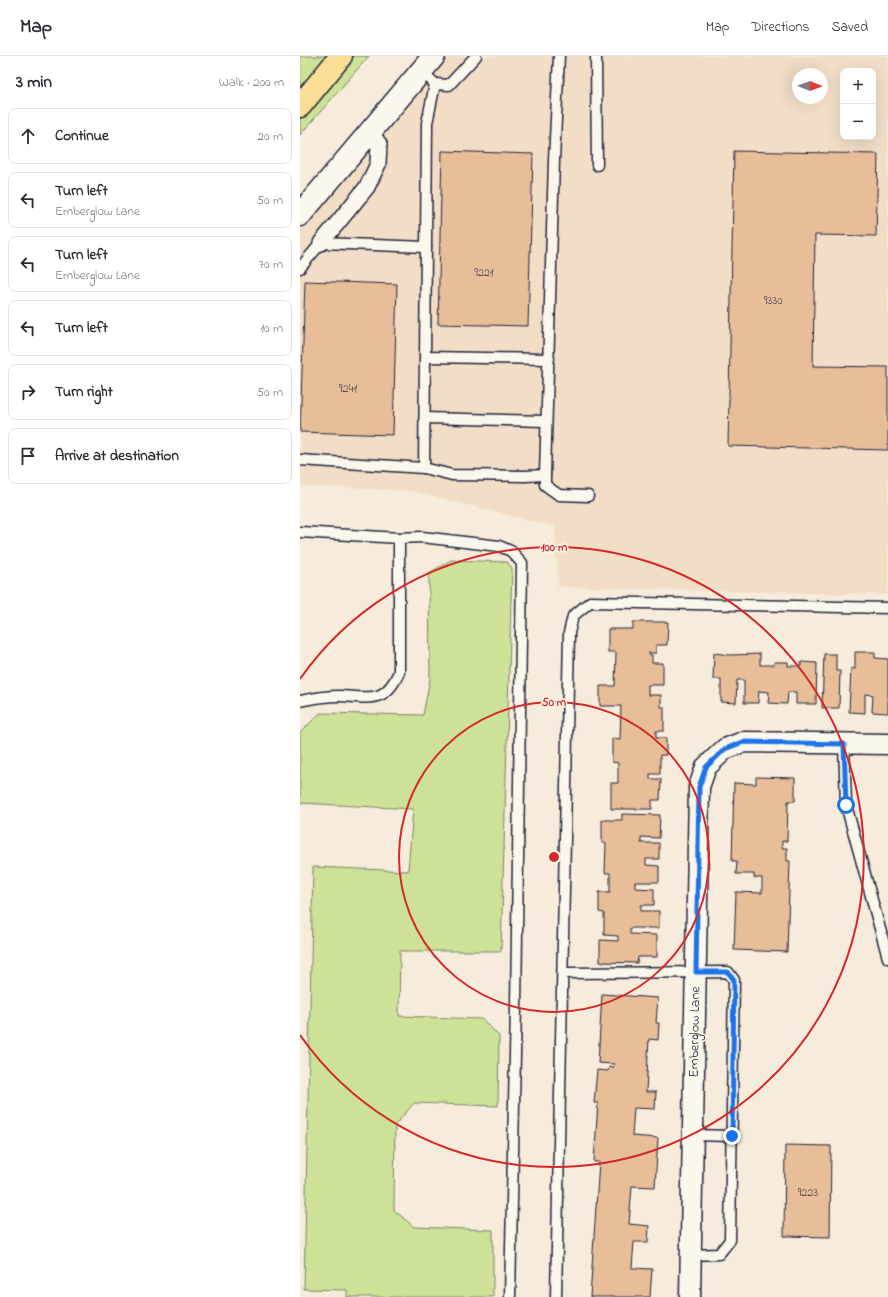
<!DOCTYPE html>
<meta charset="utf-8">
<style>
body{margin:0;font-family:"Indie Flower",sans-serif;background:#f7f7f7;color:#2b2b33}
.controls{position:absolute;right:12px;top:12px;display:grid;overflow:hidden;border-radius:8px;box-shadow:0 4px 16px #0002}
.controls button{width:36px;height:36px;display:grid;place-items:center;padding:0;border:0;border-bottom:1px solid #e1e1e2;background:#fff;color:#2b2b33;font:20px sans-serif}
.compass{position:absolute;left:492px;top:12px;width:36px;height:36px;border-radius:50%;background:#fff;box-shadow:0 4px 16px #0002;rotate:91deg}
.stop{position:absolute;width:12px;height:12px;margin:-9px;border:3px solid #1a73e8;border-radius:50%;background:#fff}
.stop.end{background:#1a73e8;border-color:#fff;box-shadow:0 1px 4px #0008}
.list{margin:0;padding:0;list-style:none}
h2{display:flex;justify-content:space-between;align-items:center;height:52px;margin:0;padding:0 16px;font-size:17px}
h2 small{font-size:13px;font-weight:400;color:#7c7c81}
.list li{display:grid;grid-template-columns:26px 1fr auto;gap:12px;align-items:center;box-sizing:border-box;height:56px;margin:0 8px 8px;padding:0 8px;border:1px solid #e1e1e2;border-radius:8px}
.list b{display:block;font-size:15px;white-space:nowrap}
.list p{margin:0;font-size:13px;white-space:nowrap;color:#7c7c81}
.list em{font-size:13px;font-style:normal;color:#7c7c81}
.icon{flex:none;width:22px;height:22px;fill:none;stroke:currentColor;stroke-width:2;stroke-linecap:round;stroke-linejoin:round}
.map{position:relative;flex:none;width:588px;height:1241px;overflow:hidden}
header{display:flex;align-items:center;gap:24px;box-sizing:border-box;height:56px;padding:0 20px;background:#fff;border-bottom:1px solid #e1e1e2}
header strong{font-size:19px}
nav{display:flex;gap:22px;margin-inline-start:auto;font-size:14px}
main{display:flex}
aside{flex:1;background:#fff}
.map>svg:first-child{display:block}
</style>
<header>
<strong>Map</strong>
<nav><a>Map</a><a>Directions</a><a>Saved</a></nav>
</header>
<main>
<aside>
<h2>3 min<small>Walk · 200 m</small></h2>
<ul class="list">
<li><svg class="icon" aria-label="ahead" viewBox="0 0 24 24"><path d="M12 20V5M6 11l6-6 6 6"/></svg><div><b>Continue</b></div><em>20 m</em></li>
<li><svg class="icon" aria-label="left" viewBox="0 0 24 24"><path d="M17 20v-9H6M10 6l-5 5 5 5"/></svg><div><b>Turn left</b><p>Emberglow Lane</p></div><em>50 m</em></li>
<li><svg class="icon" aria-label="left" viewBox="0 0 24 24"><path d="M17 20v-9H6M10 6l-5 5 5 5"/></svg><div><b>Turn left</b><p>Emberglow Lane</p></div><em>70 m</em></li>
<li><svg class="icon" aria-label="left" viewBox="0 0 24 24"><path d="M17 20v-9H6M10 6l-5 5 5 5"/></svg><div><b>Turn left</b></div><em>10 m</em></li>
<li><svg class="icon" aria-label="right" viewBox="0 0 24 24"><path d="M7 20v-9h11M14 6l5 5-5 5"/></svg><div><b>Turn right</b></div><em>50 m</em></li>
<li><svg class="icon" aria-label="arrive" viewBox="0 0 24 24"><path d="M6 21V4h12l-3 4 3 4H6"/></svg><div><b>Arrive at destination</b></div></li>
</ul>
</aside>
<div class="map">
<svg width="588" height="1241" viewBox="0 0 588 1241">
<rect width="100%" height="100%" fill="#f7ecdb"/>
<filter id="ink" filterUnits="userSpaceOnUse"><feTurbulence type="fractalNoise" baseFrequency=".025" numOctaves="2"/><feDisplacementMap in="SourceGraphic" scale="8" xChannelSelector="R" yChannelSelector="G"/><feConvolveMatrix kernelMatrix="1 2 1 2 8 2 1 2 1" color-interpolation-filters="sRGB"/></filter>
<g filter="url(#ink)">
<path fill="#f2dec7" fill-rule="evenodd" d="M133,0H588V539L258,531L255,471L111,435L0,430V142ZM543,15H573V81H543ZM498,18H522V42H498Z"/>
<g fill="#cde297" stroke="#788269">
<path d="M0,0H69L0,79Z"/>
<path d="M151,504L207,506L212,512L201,895H100L99,960L182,963L199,980L198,1050L114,1047L95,1069L94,1154L114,1171L193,1174V1241H47V1234L4,1233L13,811L108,815L113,753L0,747V677L20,657L123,659L130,623L129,517Z"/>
</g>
<g fill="#e8be98" stroke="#22223b">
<path d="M142,95L233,98L228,270L138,268Z"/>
<path d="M434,95L578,98L576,180L515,179L513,310L588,311V394L428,390Z"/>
<path d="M5,225L97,228L93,379L0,376Z"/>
<path d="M333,566H368L367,589H356V597H349V599H352V607H363V629H348V639H361V651H364V675H356V682H366V699H360V718H350V723H361L360,744H352V753H311V727H318V707L312,706V682L320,683L321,650H300V630H315L316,596H308V573H333Z"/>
<path d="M555,596H575V602L588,603V657L572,656L573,639L565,638V657L549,656L551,612L555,613Z"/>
<path d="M414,597L430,599L460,598V609H474V606H488V610H501V606L517,607L516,648H496V636H488L487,648L468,647L469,636L459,635L458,647H444V624H437L436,647L421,646V623H413Z"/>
<path d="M524,598H536V615H540L539,652H522Z"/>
<path d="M456,721L495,722V745H488L487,785H482V792H487V805H490L487,896L434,894L436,836L462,837V822H454V818H436L437,805H432L434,727L456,728Z"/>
<path d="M322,758L360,759L359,782L341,781V787H359V803H346V809L359,810V826H335V832L354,833V849H341V855H359V872H330V878L357,879V901H338L337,907L300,906V884L318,885V880L304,879V857L299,856V836H310V817H305L306,787H302V764H322Z"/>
<path d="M302,938L358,942L356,967H359L358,984L349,983L346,1036H356L355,1053L334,1052L332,1080L358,1082L355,1131L332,1130L329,1168L349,1170L348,1186H334L332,1212L352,1213L350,1241H290L299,1106H294L298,1047H294L297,1014L308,1015L309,1011L313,1012L314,1008L298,1007Z"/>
<path d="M485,1089L531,1090L530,1181L484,1180Z"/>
</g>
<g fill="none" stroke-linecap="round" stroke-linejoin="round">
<g stroke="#22223b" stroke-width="13">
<g id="service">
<path d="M296,0L297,109"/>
<path d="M135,28L149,29L176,0"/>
<path d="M0,212L21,187L126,191L127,67L135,28L121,14"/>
<path d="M126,301L249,303"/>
<path d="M125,362L246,365"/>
<path d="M0,404L124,412L152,419L225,420L245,419L254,104L259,0"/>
<path d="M124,412L126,191"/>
<path d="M245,419V429L259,439L288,440"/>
<path d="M0,476L99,482"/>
<path d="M0,645C13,642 26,640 40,640C52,640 68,644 80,639C90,635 95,625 99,616V482L122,481L199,490L211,495L222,507L216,950L210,1241"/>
<path d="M544,688L546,749L588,902"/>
<path d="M263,917L428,916L434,924L430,1184L419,1198L391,1199"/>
<path d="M393,1079L432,1080"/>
<path d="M256,1241L269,577L273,560L290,546L588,552"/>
</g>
</g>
<g stroke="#22223b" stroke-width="18">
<path id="pedestrian" d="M21,187L67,131L78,108L79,88L70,75"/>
</g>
<g stroke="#22223b" stroke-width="23">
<path id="minor" d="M390,1241L399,731L406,711L425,693L443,686L588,688"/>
</g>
<g stroke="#22223b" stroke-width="25">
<path id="secondary" d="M0,159L134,0"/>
</g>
<g stroke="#22223b" stroke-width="25">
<path id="motorway" d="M0,50L41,0"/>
</g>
<use href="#service" stroke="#fbf7ec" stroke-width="10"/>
<use href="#pedestrian" stroke="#fbf7ec" stroke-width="15"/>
<use href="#minor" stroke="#fbf7ec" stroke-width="20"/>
<use href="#secondary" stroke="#fbf7ec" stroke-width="22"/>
<use href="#motorway" stroke="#fbdf96" stroke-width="22"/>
</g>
</g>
<g fill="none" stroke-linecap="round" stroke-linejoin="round" filter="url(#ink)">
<path stroke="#1a73e8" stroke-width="5" d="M432,1080L434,924L428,916H396L399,731L406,711L425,693L443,686L544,688L546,749"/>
</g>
<g fill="none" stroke="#d62828" stroke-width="2">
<circle cx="254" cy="801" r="155"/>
<path d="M0 623A310 310 0 1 1 0 979"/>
</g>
<g text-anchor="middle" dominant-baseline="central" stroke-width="3" stroke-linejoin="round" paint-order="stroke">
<g font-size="12" fill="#544952">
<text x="184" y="217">9221</text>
<text x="473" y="245">9330</text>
<text x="48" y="333">9241</text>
<text x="508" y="1137">9223</text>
</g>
<g font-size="14" fill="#22223b" stroke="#fbf7ec">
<text transform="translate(395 976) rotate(-89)">Emberglow Lane</text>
</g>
</g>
<circle cx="254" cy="801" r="6" fill="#d62828" stroke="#fbf7ec" stroke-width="2"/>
<g font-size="12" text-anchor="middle" font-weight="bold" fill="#d62828" stroke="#fbf7ec" stroke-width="3" stroke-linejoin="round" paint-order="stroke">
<text x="254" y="495">100 m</text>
<text x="254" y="650">50 m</text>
</g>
</svg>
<div class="controls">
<button>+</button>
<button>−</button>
</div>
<svg class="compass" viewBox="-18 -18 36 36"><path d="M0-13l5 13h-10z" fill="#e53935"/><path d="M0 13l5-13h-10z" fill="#7c7c81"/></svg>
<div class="stop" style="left:546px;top:749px"></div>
<div class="stop end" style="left:432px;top:1080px"></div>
</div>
</main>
